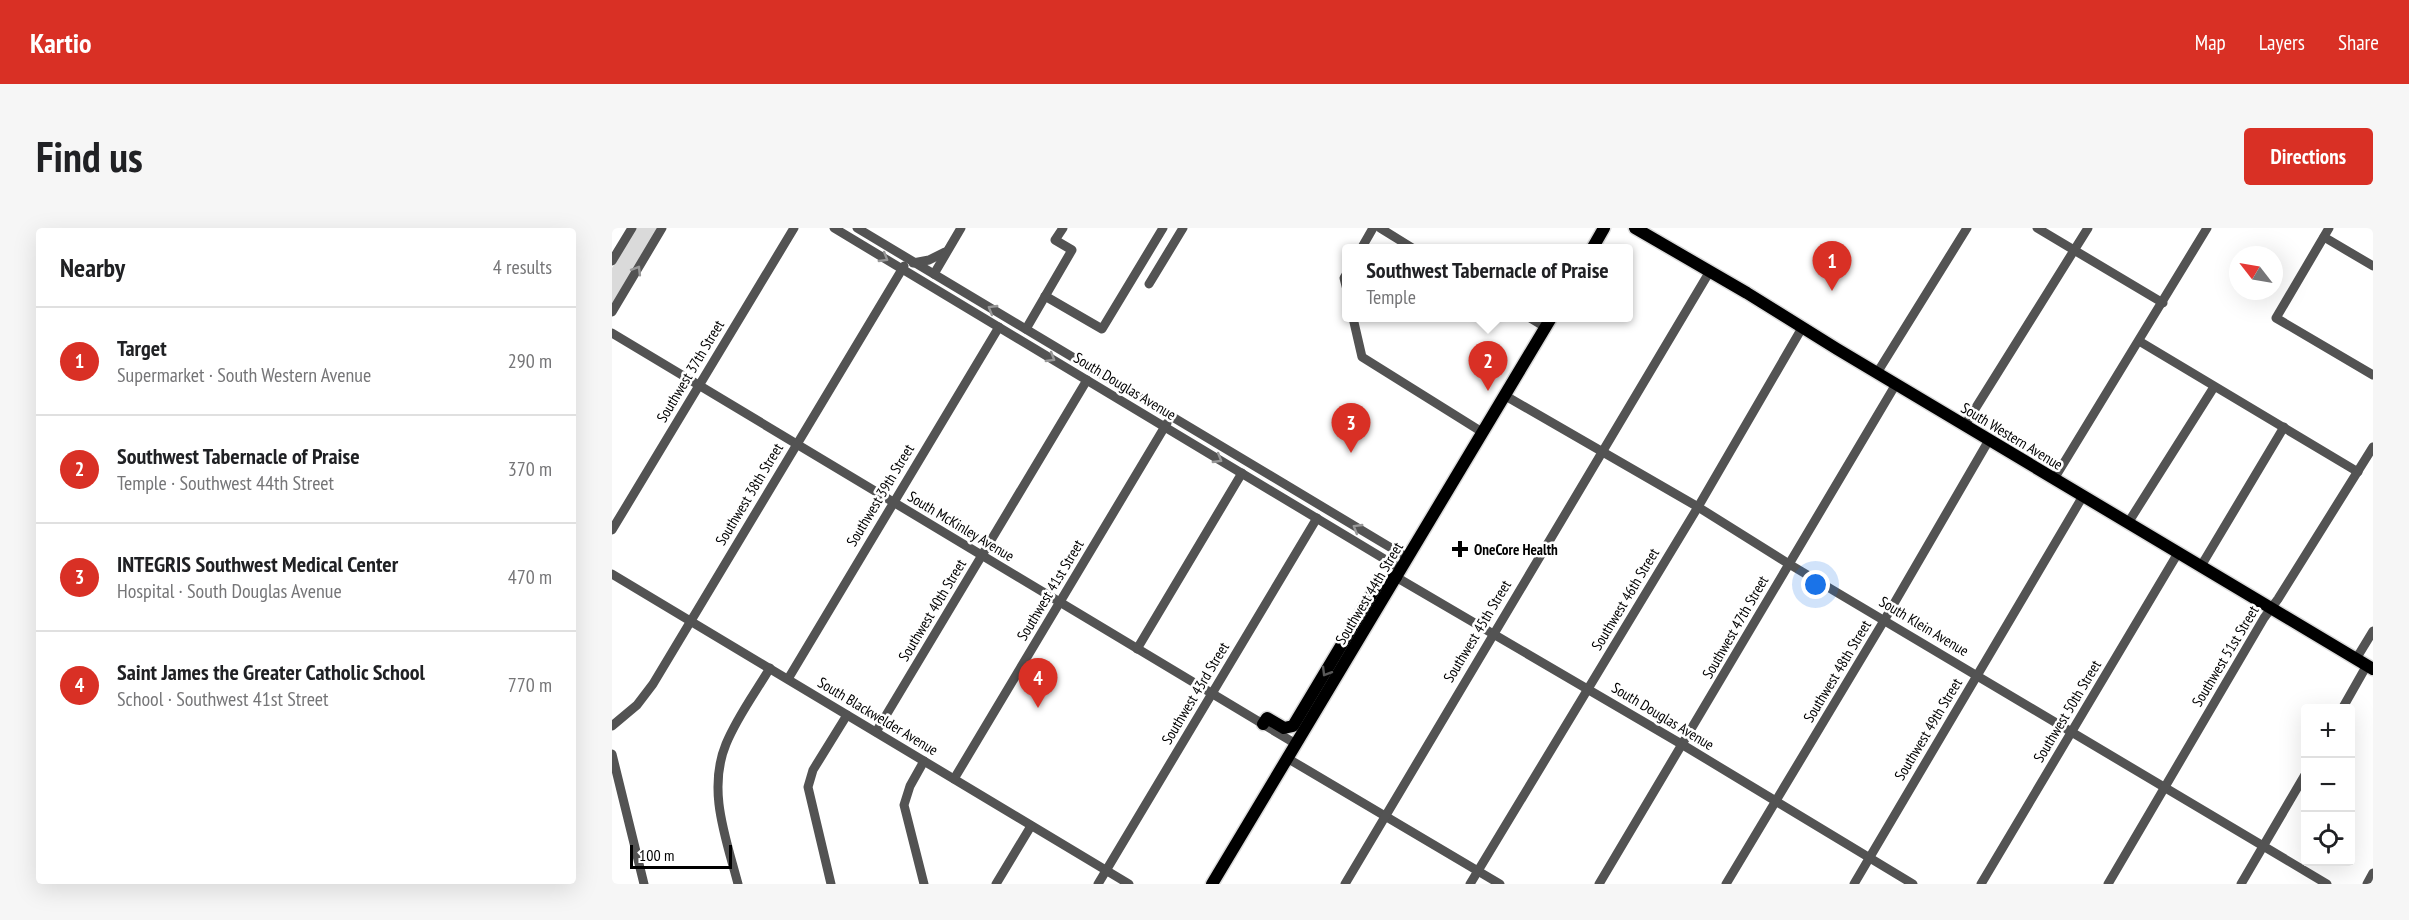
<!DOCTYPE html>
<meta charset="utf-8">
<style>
body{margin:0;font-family:"PT Sans Narrow",sans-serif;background:#f6f6f6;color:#202124}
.controls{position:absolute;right:18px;bottom:18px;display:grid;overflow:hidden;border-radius:6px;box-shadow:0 6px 24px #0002}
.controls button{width:54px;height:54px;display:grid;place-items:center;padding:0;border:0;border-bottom:2px solid #e0e0e0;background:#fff;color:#202124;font:30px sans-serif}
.compass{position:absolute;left:1617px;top:18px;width:54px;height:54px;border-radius:50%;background:#fff;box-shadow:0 6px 24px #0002;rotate:301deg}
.scale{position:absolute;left:18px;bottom:15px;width:102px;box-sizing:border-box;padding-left:6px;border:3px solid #000;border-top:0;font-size:16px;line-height:21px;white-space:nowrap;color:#000;-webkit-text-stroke:4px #fff;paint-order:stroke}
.you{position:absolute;left:1204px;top:357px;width:21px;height:21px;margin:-15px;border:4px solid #fff;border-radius:50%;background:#1a73e8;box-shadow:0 0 0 9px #1a73e833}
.badge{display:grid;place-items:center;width:39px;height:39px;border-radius:50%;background:#d93025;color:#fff;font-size:20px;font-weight:700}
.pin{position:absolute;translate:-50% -50px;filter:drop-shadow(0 2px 3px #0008)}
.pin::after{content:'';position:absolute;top:32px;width:21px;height:18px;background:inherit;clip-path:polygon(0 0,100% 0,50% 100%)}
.popup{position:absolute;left:730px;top:16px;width:291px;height:78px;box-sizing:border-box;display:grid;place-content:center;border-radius:6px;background:#fff;filter:drop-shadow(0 2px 4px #0005);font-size:20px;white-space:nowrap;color:#757577}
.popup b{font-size:22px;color:#202124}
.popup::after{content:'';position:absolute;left:50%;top:100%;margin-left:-12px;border:12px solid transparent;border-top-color:#fff}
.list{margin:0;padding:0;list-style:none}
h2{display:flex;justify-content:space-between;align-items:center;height:78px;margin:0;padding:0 24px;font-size:26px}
h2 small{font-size:20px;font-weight:400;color:#757577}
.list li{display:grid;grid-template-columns:39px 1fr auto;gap:18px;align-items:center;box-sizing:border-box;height:108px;padding:0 24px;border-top:2px solid #e0e0e0}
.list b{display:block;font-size:22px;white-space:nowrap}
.list p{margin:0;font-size:20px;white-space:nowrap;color:#757577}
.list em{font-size:20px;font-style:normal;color:#757577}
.icon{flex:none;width:33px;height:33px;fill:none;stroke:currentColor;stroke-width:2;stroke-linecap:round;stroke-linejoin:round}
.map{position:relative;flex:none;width:1761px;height:656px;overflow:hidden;border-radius:6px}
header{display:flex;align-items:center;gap:36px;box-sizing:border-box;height:84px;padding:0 30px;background:#d93025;color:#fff}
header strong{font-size:28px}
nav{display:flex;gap:33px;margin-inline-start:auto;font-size:21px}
.intro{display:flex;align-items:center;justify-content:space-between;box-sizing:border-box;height:144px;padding:0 36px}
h1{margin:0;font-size:42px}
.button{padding:15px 27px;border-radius:6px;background:#d93025;color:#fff;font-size:21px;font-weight:700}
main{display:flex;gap:36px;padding:0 36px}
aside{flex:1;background:#fff;border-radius:6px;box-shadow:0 6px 24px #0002}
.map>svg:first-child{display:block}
</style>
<header>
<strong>Kartio</strong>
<nav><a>Map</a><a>Layers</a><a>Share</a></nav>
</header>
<div class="intro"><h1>Find us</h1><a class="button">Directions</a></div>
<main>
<aside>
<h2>Nearby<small>4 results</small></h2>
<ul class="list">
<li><span class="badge">1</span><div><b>Target</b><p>Supermarket · South Western Avenue</p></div><em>290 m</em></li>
<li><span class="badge">2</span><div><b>Southwest Tabernacle of Praise</b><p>Temple · Southwest 44th Street</p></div><em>370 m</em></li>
<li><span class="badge">3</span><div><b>INTEGRIS Southwest Medical Center</b><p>Hospital · South Douglas Avenue</p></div><em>470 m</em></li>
<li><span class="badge">4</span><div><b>Saint James the Greater Catholic School</b><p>School · Southwest 41st Street</p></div><em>770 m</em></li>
</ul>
</aside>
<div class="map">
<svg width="1761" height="656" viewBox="0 0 1761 656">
<rect width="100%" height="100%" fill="#fff"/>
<path fill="#dadada" d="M24,0H47L0,78V40Z"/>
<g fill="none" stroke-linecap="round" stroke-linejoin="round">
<g stroke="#dbdbdb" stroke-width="15">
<g id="major">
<path d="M1023,0L1135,65L1225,121L1761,441"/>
<path d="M980,21L992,0"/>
<path d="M651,496L655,490L672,500L681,498L766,356L784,349"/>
<path d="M600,656L939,90"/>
</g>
</g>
<g stroke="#535353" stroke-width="9">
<path d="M222,0L789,341"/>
<path d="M245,0L796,330"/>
<path d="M768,0L802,21"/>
<path d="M1425,0L1551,75"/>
<path d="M1717,0L1664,90L1761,147"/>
<path d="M1712,9L1761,38"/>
<path d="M749,21L761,0"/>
<path d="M0,33L20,0"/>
<path d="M301,35L317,32L333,24"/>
<path d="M735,45L732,50L735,62"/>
<path d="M322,46L349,0"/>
<path d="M537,56L571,0"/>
<path d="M433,68L490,101L551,0"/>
<path d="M0,84L50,0"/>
<path d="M741,90L750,129L870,204"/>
<path d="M918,90L933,99"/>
<path d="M414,101L460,22L443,12L451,0"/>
<path d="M0,105L684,516"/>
<path d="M1527,113L1746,244"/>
<path d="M1265,145L1355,0"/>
<path d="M892,167L1086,279L1177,336L1715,656"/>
<path d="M1353,197L1476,0"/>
<path d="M1442,251L1595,0"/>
<path d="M1516,295L1602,159"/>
<path d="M0,302L182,0"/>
<path d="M1589,338L1672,199"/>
<path d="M0,346L517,656"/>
<path d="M784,349L1071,517L1301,656"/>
<path d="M525,421L630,245"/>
<path d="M1744,431L1761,403"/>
<path d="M176,451L387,99"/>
<path d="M1730,481L1755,437"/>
<path d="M0,498L25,477L41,456L292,38"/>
<path d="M264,504L475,152"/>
<path d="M0,526L32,656"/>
<path d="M675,530L888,656"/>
<path d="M342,551L555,195"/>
<path d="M126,656C114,610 95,562 114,516C125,489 143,465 158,440"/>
<path d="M219,656L196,559L201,542L235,487"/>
<path d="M312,656L292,577L298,558L312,533"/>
<path d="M384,656L419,598"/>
<path d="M486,656L705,290"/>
<path d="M733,656L1098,43"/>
<path d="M858,656L1086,279L1190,100"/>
<path d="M987,656L1284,156"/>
<path d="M1114,656L1273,391L1377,212"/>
<path d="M1242,656L1471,268"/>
<path d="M1369,656L1566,325"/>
<path d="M1496,656L1652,390L1666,371L1761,219"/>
<path d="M1629,656L1694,545"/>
<path d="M1755,656L1761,645"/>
</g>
<use href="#major" stroke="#000" stroke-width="12"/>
</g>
<defs><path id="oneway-chevron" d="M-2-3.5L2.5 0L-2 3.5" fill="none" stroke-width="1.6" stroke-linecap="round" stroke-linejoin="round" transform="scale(1.5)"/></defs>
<g stroke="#989898">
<use href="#oneway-chevron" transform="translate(272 30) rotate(31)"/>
<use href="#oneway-chevron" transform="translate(25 42) rotate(-59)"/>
<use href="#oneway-chevron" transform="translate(380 81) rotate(-149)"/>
<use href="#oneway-chevron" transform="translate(439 130) rotate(31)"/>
<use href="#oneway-chevron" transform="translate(606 231) rotate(31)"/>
<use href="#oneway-chevron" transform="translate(745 300) rotate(-149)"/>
</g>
<use stroke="#595959" href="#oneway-chevron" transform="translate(714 444) rotate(121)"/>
<path fill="#000" stroke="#fff" stroke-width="2" d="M845 312h6v6h6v6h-6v6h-6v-6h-6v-6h6z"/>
<g text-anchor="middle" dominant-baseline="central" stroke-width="5" stroke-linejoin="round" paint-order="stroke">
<g font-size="15" fill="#000" stroke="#fff">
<text transform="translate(78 143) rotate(-59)">Southwest 37th Street</text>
<text transform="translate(513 158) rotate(31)">South Douglas Avenue</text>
<text transform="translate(1400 208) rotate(31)">South Western Avenue</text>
<text transform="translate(137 266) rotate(-59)">Southwest 38th Street</text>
<text transform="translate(268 267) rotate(-59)">Southwest 39th Street</text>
<text transform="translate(349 298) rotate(31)">South McKinley Avenue</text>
<text transform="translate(438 362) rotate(-59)">Southwest 41st Street</text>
<text transform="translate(757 365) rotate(-59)">Southwest 44th Street</text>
<text transform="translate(1013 371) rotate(-59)">Southwest 46th Street</text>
<text transform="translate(320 382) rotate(-59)">Southwest 40th Street</text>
<text transform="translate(1312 398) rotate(31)">South Klein Avenue</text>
<text transform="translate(1123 399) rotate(-60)">Southwest 47th Street</text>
<text transform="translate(865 403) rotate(-59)">Southwest 45th Street</text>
<text transform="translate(1613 428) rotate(-59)">Southwest 51st Street</text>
<text transform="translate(1225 443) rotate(-59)">Southwest 48th Street</text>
<text transform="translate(583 465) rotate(-59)">Southwest 43rd Street</text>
<text transform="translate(1455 483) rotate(-59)">Southwest 50th Street</text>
<text transform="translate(266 488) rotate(31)">South Blackwelder Avenue</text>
<text transform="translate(1051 488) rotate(31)">South Douglas Avenue</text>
<text transform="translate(1316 501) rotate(-59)">Southwest 49th Street</text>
</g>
<g font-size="15" font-weight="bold" fill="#000" stroke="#fff" text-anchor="start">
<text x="862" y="321">OneCore Health</text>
</g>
</g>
</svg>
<div class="controls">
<button>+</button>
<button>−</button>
<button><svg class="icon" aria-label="locate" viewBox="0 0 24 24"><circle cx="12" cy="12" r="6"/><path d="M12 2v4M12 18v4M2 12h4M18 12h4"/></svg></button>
</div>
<svg class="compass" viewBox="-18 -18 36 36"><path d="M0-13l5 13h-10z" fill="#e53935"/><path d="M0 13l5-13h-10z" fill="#757577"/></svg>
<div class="scale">100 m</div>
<div class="you"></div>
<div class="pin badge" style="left:1220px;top:63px">1</div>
<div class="pin badge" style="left:876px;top:163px">2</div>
<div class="popup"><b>Southwest Tabernacle of Praise</b>Temple</div>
<div class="pin badge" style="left:739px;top:225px">3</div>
<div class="pin badge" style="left:426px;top:480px">4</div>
</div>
</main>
